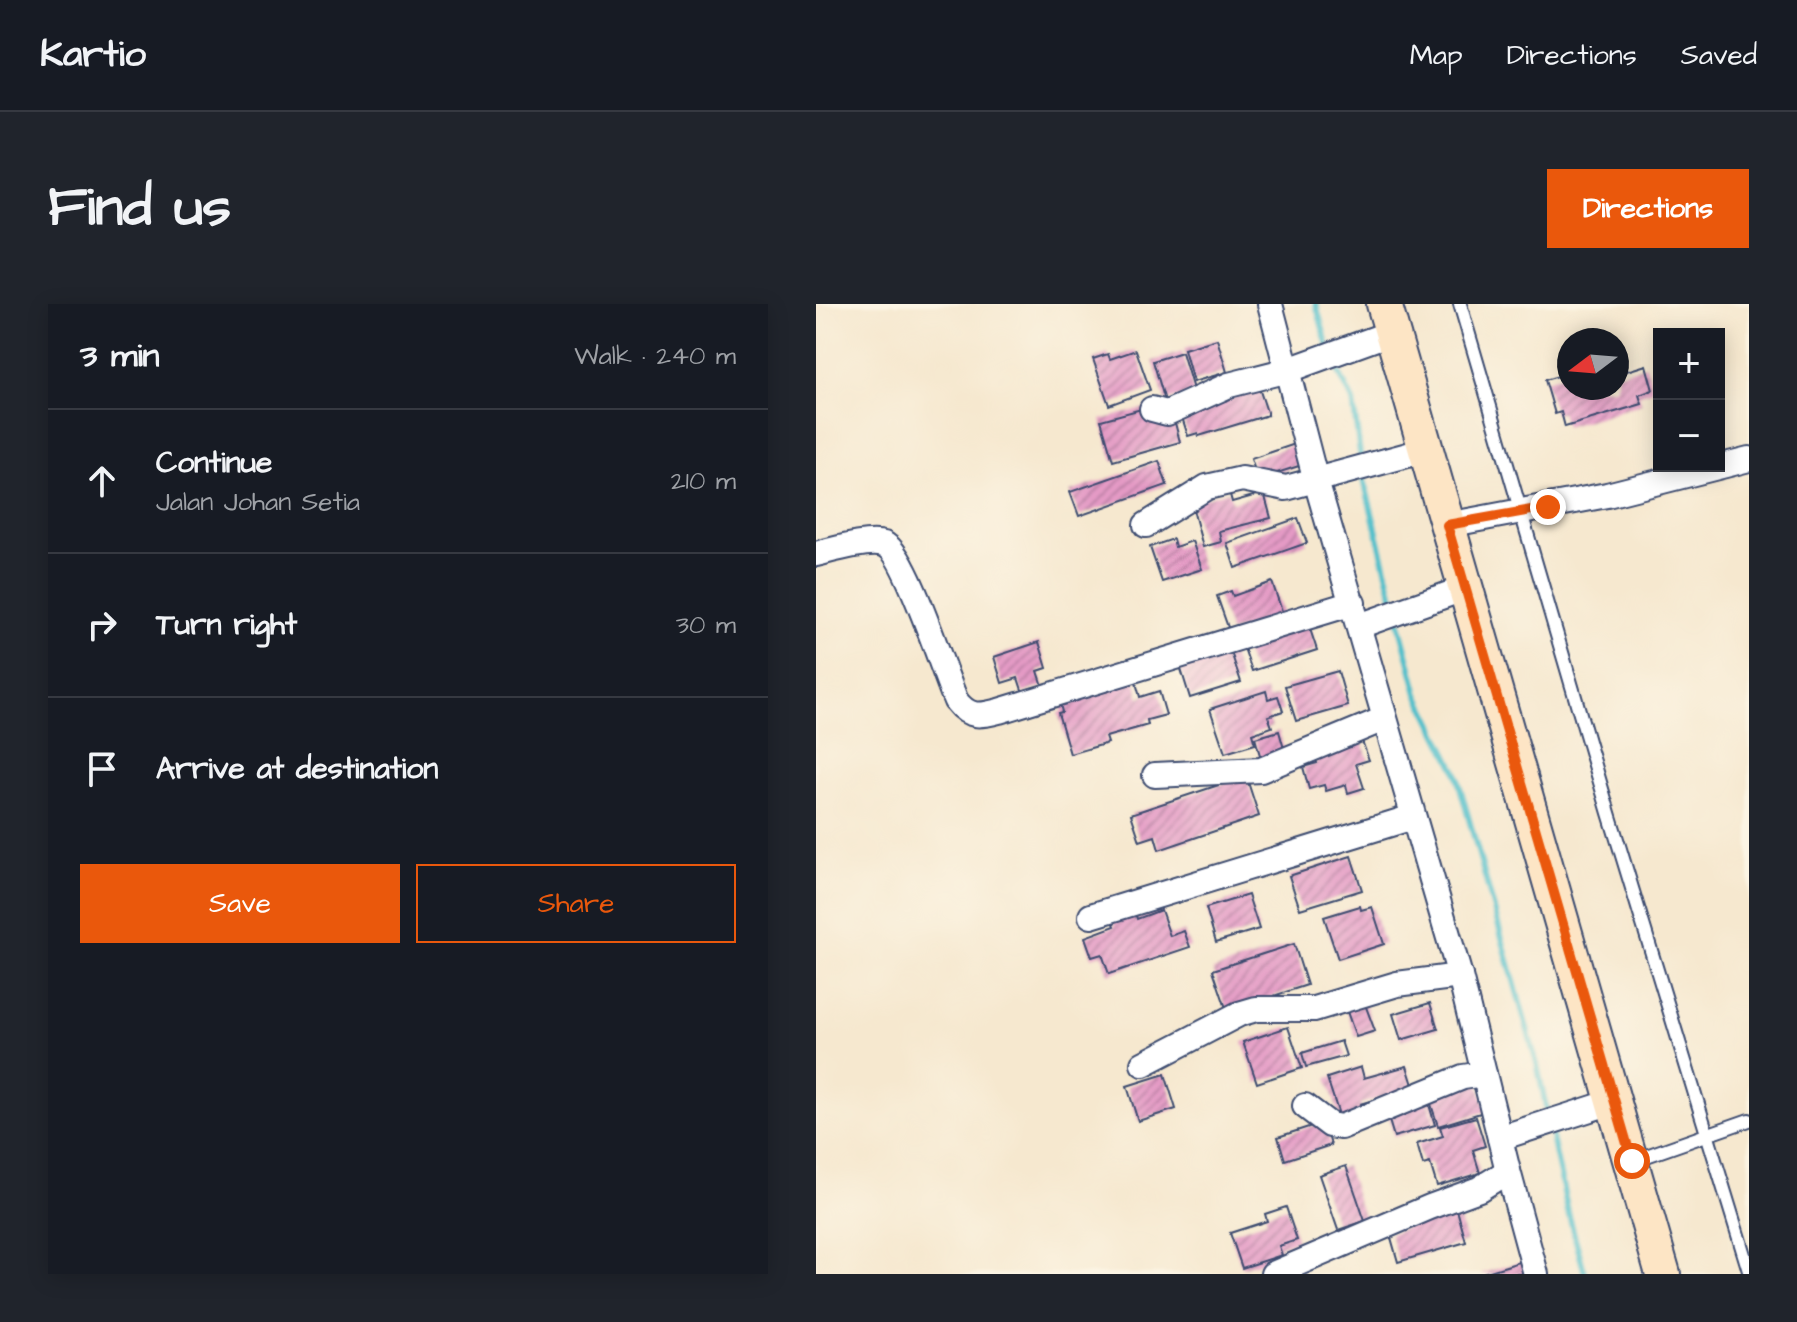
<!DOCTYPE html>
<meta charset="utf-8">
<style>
body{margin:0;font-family:"Architects Daughter",sans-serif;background:#20242c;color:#f1f3f6}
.controls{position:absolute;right:24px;top:24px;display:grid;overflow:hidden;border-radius:0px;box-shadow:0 4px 20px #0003}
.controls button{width:72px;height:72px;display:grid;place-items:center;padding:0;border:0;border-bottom:2px solid #363941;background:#171b24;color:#f1f3f6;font:40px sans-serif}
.compass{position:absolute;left:741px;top:24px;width:72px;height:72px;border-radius:50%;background:#171b24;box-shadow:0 4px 20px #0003;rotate:254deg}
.stop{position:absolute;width:24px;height:24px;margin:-18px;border:6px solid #ea580c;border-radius:50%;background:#fff}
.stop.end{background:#ea580c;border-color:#fff;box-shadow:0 2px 8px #0008}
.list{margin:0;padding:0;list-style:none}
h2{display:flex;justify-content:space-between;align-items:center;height:104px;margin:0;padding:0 32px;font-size:34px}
h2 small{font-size:26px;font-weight:400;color:#9ea1a6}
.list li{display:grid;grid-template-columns:52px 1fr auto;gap:24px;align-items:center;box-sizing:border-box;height:144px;padding:0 32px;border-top:2px solid #363941}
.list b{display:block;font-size:30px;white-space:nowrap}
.list p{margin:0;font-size:26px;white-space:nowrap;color:#9ea1a6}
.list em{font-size:26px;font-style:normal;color:#9ea1a6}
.actions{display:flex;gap:16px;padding:24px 32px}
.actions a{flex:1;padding:18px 0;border:2px solid #ea580c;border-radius:0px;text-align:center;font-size:28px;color:#ea580c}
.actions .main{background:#ea580c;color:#fff}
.icon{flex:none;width:44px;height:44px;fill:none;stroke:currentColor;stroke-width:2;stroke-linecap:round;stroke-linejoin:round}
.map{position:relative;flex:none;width:933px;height:970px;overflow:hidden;border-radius:0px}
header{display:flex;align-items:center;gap:48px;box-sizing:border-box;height:112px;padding:0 40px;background:#171b24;border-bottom:2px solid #363941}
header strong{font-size:38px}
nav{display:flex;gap:44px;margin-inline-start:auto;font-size:28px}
.intro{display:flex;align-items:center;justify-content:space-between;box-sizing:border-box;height:192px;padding:0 48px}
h1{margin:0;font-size:56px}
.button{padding:20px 36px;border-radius:0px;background:#ea580c;color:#fff;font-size:28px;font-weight:700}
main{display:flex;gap:48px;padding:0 48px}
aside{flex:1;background:#171b24;border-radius:0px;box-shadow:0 4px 20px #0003}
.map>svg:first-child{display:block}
</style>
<header>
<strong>Kartio</strong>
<nav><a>Map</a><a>Directions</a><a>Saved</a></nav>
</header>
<div class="intro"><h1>Find us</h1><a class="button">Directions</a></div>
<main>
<aside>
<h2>3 min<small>Walk · 240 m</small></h2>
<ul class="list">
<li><svg class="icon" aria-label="ahead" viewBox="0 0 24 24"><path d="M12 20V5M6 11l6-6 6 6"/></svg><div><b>Continue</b><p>Jalan Johan Setia</p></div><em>210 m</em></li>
<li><svg class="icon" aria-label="right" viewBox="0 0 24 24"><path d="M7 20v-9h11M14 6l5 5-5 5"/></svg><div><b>Turn right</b></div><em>30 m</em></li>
<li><svg class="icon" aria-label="arrive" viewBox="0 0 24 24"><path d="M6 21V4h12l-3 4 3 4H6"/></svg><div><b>Arrive at destination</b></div></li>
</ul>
<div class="actions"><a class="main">Save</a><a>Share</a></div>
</aside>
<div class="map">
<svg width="933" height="970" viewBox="0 0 933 970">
<defs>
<pattern id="building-hatch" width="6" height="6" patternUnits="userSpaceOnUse" patternTransform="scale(2)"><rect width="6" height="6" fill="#e49ac5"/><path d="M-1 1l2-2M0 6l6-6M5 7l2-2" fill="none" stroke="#b87ea3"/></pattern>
</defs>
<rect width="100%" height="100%" fill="#fcf5e5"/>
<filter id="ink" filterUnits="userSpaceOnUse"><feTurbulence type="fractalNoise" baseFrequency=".0125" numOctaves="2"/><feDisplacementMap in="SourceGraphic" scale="16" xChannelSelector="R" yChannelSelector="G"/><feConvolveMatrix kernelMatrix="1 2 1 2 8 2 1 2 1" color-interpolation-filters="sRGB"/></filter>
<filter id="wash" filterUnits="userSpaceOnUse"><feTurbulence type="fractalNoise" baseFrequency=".006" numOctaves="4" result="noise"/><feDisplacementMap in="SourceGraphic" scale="32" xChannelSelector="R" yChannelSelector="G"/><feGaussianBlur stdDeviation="1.8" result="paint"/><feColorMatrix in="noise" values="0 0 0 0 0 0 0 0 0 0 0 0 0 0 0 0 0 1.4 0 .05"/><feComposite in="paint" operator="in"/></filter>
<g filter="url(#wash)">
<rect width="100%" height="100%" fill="#f6e8cf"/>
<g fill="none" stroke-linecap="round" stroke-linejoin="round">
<g stroke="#53c0cb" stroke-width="6">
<path d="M500,0L513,47"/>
<path d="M517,57L537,97L545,157"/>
<path d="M546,168L580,305"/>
<path d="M582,315L602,390L639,465L721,760L732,813"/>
<path d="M734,824L752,908L769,970"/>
</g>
</g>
<g id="blocks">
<g fill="url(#building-hatch)">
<path d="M401,35L411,68L377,78L368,45Z"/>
<path d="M320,46L334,86L293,101L277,55L292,50L294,55Z"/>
<path d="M366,48L378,89L349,97L337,57Z"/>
<path d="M830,61L837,86L823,91L826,100L749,123L745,108L739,110L729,76L749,70L753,84H801V70Z"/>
<path d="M441,78L452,111L383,132L382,129L372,132L365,110L418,94L416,86Z"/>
<path d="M329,104L340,110L342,119L358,115L364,138L297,157L285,116Z"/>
<path d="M479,140L486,161L442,175L435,155Z"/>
<path d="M343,157L351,181L263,212L254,188Z"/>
<path d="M413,187L416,198L448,189L455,214L403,227L405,238L387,243L375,198Z"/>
<path d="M482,214L491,239L419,264L411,239Z"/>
<path d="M357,235L359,243L376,237L386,265L346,278L334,243Z"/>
<path d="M456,278L467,310L414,329L401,292L415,287L417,292Z"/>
<path d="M491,316L501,346L436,367L426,338Z"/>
<path d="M223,338L231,364L222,367L227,382L207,389L202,374L186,379L178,353Z"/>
<path d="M414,345L425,378L374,394L364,362Z"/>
<path d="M522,367L532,402L480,417L469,382Z"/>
<path d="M319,375L324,393L343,387L350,411L331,416L332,421L290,433L292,439L254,450L242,409L246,408L243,396Z"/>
<path d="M450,387L452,395L462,392L467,407L452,412L456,423L436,430L439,440L409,449L394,405Z"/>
<path d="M463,427L470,452L446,458L439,434Z"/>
<path d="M545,434L553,456L540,460L548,484L532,489L530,481L510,487L508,481L493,485L487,463L501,459L498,449Z"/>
<path d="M430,472L443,512L343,546L339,532L324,537L315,510Z"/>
<path d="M535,552L546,586L484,605L473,572Z"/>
<path d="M432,591L443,625L400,638L390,604Z"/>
<path d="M544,602L545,606L556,603L568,640L522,655L508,613Z"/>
<path d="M318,606L321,615L345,606L354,632L368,627L374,643L293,670L286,650L276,653L269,633L299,622L296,614Z"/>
<path d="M478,640L491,681L411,707L397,666Z"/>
<path d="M547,695L559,727L540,733L529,702Z"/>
<path d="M614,699L622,725L585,736L577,710Z"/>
<path d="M472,723L486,764L441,779L427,738Z"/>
<path d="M525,737L530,752L490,763L486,749Z"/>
<path d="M591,762L598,784L544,800L547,810L525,817L511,774L545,763L548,774Z"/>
<path d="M349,770L360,805L322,817L311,782Z"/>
<path d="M662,778L671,807L622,822L613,794Z"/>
<path d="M612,797L619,821L578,833L571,810Z"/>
<path d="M660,813L669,842L657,846L664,869L621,882L614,859L607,861L601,840L627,832L624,823Z"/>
<path d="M508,818L515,841L469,856L462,833Z"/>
<path d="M530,862L549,917L522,926L503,871Z"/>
<path d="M640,902L650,938L582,958L574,930Z"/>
<path d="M470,903L481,936L463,942L466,951L426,964L414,929L451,917L449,910Z"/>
<path d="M710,956L715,970H667V969Z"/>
</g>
</g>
</g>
<g filter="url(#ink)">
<use href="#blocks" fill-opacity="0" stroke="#3c4b6f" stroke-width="2"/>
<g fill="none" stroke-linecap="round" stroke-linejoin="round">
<g stroke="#3c4b6f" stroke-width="16">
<g id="lane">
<path d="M644,0L793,509L933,967"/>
<path d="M816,857L933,816"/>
</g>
</g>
<g stroke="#3c4b6f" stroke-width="28">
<g id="street">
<path d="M454,0L500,177L644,672L692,867L720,970"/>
<path d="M336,105L351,109L413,81L472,66L577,28"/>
<path d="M330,221L391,183L426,175L470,184L610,146"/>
<path d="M631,221L791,191L933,155"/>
<path d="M0,250C17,246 52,235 68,240C90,248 128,370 140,397C153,414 164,412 183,407L537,299"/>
<path d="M543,322L650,284"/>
<path d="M339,471L445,466L568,415"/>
<path d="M275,612L597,513"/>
<path d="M327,760L423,710L440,705H498L581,680L644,672"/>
<path d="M489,802L514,821L525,823L647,773L668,770"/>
<path d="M684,834L799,797"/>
<path d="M457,970L614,903L663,885L692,867"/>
</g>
</g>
<g stroke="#3c4b6f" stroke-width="38">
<path id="secondary" d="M568,0L847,970"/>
</g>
<use href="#lane" stroke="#fff" stroke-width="12"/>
<use href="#street" stroke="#fff" stroke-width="24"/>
<use href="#secondary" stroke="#fde5c5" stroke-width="34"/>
</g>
</g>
<g fill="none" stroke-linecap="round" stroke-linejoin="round" filter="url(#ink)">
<path stroke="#ea580c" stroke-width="10" d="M732,203L631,221L816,857"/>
</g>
</svg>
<div class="controls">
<button>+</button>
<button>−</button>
</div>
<svg class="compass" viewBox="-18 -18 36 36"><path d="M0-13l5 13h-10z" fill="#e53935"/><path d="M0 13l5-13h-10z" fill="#9ea1a6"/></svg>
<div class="stop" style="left:816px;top:857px"></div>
<div class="stop end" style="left:732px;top:203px"></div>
</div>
</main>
